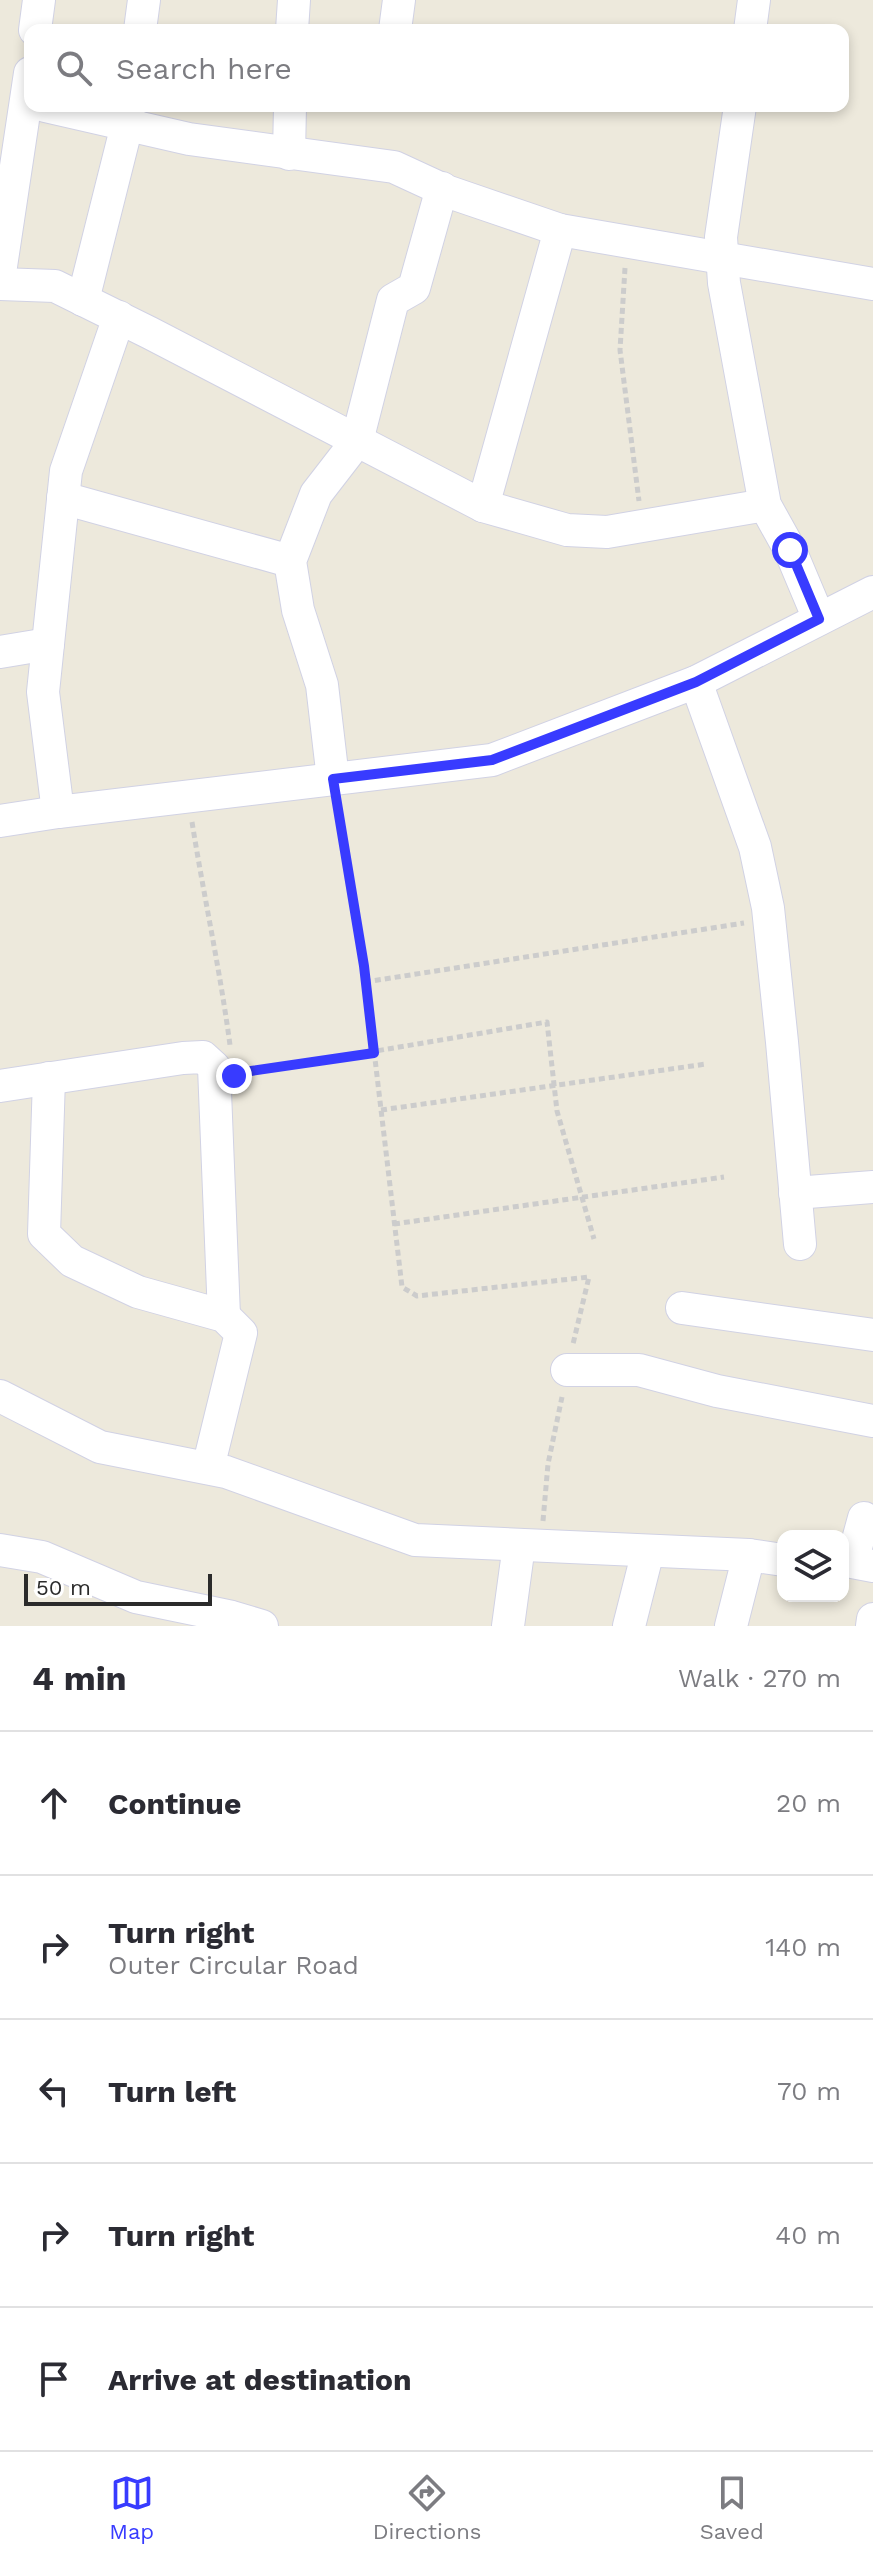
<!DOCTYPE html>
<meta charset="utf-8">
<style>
body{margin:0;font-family:"Work Sans",sans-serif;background:#f2f2f3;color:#2b2b33}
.controls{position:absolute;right:24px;bottom:24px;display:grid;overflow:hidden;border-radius:16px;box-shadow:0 4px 12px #0003}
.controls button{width:72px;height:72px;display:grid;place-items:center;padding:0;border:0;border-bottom:2px solid #e1e1e2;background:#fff;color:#2b2b33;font:40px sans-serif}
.scale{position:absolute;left:24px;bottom:20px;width:188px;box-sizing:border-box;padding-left:8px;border:4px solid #2b2b2b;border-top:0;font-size:22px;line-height:28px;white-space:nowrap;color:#2b2b2b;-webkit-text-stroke:6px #fff;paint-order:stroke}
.stop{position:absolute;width:24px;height:24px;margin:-18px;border:6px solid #383bff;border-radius:50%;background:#fff}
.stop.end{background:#383bff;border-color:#fff;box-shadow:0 2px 8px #0008}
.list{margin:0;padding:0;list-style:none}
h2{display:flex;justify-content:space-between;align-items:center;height:104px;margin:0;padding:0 32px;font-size:34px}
h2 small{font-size:26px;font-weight:400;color:#7c7c81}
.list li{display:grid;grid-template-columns:52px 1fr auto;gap:24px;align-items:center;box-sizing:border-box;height:144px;padding:0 32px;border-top:2px solid #e1e1e2}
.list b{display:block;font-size:30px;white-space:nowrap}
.list p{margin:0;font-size:26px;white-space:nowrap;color:#7c7c81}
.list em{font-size:26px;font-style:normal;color:#7c7c81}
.icon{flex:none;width:44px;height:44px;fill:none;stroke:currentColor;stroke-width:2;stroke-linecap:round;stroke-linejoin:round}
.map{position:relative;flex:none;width:873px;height:1626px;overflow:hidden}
.search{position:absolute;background:#fff;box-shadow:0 4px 12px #0003;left:24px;right:24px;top:24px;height:88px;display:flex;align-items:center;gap:20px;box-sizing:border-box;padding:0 28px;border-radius:16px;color:#7c7c81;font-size:30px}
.sheet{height:824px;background:#fff}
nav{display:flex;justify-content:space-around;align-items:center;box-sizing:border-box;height:112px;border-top:2px solid #e1e1e2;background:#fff;font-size:22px;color:#7c7c81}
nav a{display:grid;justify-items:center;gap:4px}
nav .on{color:#383bff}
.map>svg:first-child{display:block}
</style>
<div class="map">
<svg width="873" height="1626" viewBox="0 0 873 1626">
<rect width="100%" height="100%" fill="#ede9dc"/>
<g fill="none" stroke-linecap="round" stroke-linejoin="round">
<g stroke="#d1d2e4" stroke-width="34">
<g id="minor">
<path d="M35,30L39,0"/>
<path d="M140,30L144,0"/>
<path d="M292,30L294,0"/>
<path d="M395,30L399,0"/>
<path d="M750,30L754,0"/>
<path d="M45,106L189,139L394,167L446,191L560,230L873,284"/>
<path d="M740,106L721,237L724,283L765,505L790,550L819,619"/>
<path d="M289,154L290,106"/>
<path d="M0,273L30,73"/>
<path d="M0,284L55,286L150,333L483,506L567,530L607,532L765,505"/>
<path d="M83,300L127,125L129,106"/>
<path d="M63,498L290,561"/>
<path d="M483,506L560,230"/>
<path d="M0,652L48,644"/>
<path d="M696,682L755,847L768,908L782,1042L800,1244"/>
<path d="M333,779L322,685L298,610L290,561L316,494L357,441L393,300L414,288L442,188"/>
<path d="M58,812L43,692L66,471L119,317"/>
<path d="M0,821L58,812L492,760L696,682L873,592"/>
<path d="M49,1078L44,1234L72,1261L138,1292L224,1316L241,1333L208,1468"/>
<path d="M0,1086L183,1058L203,1057L214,1067L224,1316"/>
<path d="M795,1193L873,1187"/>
<path d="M682,1308L873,1335"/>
<path d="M567,1370H639L717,1391L873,1421"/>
<path d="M0,1396L100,1447L226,1472L415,1540L749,1555L783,1560"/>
<path d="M864,1518L852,1562L873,1566"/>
<path d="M0,1550L42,1557L136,1597L232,1617L262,1626"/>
<path d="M508,1626L519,1545"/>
<path d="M629,1626L648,1551"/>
<path d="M731,1626L749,1555"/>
<path d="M872,1626L873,1619"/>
</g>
</g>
<g stroke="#ccc" stroke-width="5" stroke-dasharray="6 4" stroke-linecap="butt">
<path d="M625,268L620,350L639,501"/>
<path d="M337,804L364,966L402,1287L417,1296L589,1277L573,1344"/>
<path d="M192,822C204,897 220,970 230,1045"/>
<path d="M365,982L744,923"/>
<path d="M240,1074L547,1022L557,1111L594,1239"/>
<path d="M381,1110L706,1064"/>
<path d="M394,1224L724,1177"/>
<path d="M543,1521L548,1464L562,1397"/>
</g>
<use href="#minor" stroke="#fff" stroke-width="32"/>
</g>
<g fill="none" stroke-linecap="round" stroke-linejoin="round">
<path stroke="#383bff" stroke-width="10" d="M234,1076L251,1071L374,1053L364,966L333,779L492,760L696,682L819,619L790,550"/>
</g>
</svg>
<div class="controls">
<button><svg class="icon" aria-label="layers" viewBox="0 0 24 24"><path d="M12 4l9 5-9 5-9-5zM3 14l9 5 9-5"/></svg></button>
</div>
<div class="scale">50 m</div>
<div class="stop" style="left:790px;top:550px"></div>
<div class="stop end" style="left:234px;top:1076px"></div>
<div class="search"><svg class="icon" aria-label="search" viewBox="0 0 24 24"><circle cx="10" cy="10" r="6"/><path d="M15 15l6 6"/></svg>Search here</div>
</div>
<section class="sheet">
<h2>4 min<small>Walk · 270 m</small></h2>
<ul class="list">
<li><svg class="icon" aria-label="ahead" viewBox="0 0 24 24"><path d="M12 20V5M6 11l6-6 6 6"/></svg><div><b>Continue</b></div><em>20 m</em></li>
<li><svg class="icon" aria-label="right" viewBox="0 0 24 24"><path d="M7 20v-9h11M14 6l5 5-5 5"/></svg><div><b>Turn right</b><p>Outer Circular Road</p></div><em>140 m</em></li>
<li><svg class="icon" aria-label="left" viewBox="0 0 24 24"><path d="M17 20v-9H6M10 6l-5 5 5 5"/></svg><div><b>Turn left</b></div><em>70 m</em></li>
<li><svg class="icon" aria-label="right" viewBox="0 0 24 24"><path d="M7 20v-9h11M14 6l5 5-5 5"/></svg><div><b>Turn right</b></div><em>40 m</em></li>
<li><svg class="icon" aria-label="arrive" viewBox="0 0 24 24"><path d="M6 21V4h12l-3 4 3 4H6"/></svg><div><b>Arrive at destination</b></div></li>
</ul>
</section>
<nav>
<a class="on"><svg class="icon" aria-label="map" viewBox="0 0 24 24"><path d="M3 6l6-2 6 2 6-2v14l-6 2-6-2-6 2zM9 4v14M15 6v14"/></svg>Map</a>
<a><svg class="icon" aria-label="directions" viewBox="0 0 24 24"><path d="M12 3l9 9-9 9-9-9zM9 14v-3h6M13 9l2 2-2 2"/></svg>Directions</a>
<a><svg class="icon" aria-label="saved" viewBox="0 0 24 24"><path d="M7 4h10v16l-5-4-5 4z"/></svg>Saved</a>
</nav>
